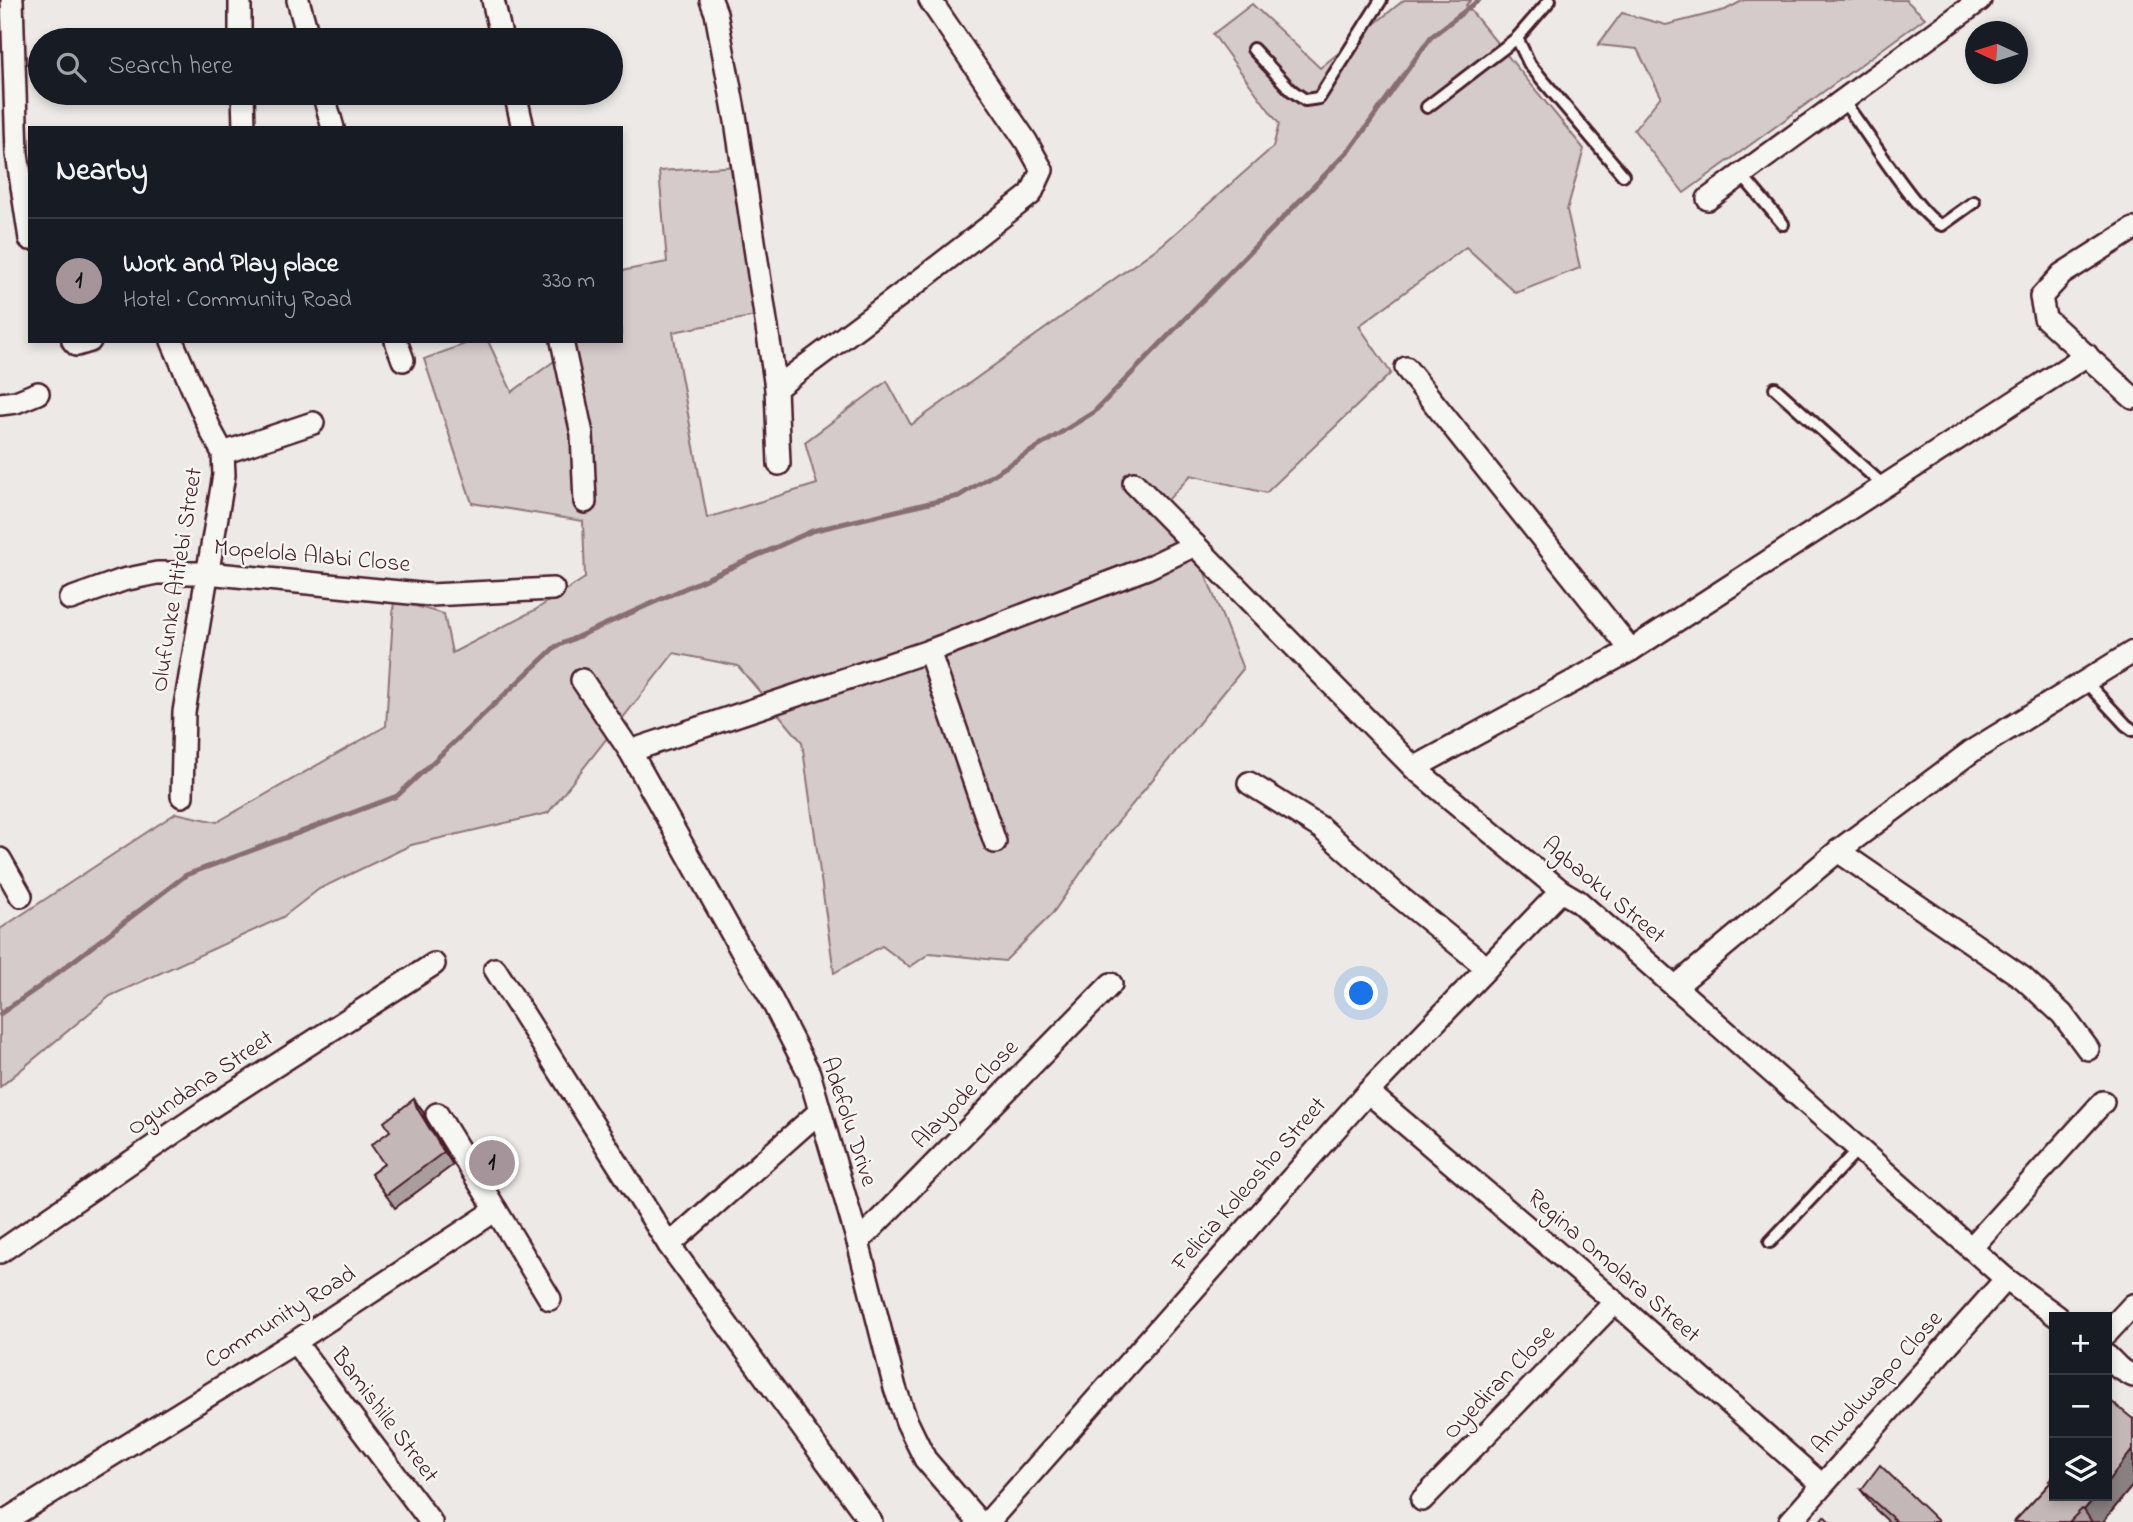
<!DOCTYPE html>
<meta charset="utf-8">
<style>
body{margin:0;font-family:"Indie Flower",sans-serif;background:#20242c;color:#f1f3f6}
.controls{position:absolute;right:21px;bottom:21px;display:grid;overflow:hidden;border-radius:0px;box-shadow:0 4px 10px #0003}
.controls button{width:63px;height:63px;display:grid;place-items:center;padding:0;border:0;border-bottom:2px solid #363941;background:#171b24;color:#f1f3f6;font:35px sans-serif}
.compass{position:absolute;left:1965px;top:21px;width:63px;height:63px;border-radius:50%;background:#171b24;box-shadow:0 4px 10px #0003;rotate:274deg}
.you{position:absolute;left:1362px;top:994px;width:24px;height:24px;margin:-18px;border:5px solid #fff;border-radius:50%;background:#1a73e8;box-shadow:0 0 0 10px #1a73e833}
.badge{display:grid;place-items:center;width:46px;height:46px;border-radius:50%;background:#a6949b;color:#111;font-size:23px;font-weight:700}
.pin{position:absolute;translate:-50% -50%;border:4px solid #fff;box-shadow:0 2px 7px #0006}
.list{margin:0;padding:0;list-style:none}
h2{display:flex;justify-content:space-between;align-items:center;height:91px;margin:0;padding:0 28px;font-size:30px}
h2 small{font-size:23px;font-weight:400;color:#9ea1a6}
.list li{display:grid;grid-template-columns:46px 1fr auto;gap:21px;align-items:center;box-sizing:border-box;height:126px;padding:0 28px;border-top:2px solid #363941}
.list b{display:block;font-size:26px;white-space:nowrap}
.list p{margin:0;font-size:23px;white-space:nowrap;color:#9ea1a6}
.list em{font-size:23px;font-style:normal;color:#9ea1a6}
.icon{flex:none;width:38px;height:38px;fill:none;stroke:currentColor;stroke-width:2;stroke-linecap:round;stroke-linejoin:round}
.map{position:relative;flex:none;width:2133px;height:1522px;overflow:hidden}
.search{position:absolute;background:#171b24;box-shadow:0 4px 10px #0003;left:28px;top:28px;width:595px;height:77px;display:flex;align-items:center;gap:18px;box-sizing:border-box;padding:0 24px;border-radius:38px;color:#9ea1a6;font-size:26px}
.panel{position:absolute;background:#171b24;box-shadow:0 4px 10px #0003;left:28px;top:126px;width:595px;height:217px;border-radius:0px}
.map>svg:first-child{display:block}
</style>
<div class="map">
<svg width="2133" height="1522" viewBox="0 0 2133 1522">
<rect width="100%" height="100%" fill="#ece9e6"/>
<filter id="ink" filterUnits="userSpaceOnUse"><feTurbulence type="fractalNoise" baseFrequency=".0143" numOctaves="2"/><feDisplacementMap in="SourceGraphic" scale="14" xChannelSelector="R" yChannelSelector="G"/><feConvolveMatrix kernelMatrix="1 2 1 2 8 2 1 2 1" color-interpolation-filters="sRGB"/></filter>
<g filter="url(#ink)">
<g fill="#d4cbca" stroke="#8f757a" stroke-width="2">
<path d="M1404,0H1471L1466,5L1584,149L1567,210L1580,268L1516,293L1466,247L1359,326L1391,373L1266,493L1191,475L1155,514L1203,568L1243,669L1108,834L1052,914L1005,961L930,953L910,967L882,946L834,973L802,742L738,666L674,653L548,813L411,845L319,889L283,917L110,996L0,1087V929L176,813L217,822L386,726L394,600L444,614L452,653L535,610L585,578L583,521L472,503L424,359L473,341H488L512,392L565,353L563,341H621V271L667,262L659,171L740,166L766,314L673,332L707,518L817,484L805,442L887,381L911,425L1163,244L1273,147L1279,124L1213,34L1252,4L1320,68Z"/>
<path d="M1744,0H1906L1925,18L1684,193L1634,130L1661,96L1637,49L1598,45L1622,13L1666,25L1725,10Z"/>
</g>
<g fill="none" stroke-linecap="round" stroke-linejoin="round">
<path stroke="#886e73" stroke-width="5" d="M0,1014L39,987L186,875L397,796L555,647L812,531L959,496L1094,412L1352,147L1431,37L1479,0"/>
<g stroke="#4a1f2b" stroke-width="16">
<g id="service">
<path d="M1550,0L1517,38L1530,65L1623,175"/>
<path d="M1253,49L1291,90L1305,100L1319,98L1381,0"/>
<path d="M1842,100C1861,122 1921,221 1942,225L1974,202"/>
<path d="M1427,107L1517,38"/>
<path d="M1741,174L1783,224"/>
<path d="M1775,388L1884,486"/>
<path d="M2085,681L2126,725L2133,730"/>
<path d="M1770,1242L1859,1148"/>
</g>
</g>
<g stroke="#4a1f2b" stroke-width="26">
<g id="minor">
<path d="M12,0L17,154L30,239"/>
<path d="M298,0L309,40"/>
<path d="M493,0L502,40"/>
<path d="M711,0L716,13L736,121L776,388L779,464"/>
<path d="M240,40V0"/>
<path d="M243,93L244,128"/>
<path d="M323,93L333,128"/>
<path d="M515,93L523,128"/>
<path d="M1708,199L1980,0"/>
<path d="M2133,229L2062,274L2041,297L2045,318L2133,398"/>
<path d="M73,341L77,345L90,341"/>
<path d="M172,341L211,431L223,453L224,475L184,712L182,796"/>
<path d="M396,341L403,360"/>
<path d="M562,341L582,434L585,502"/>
<path d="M1406,368L1631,650"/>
<path d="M776,388L919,281L1031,194L1042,170L1026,141L930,0"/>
<path d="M0,404L16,402L38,393"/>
<path d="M223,453L313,423"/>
<path d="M1134,483L1414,768L1561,891L1578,901L2006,1279L2058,1317"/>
<path d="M70,599L123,580L157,573H207L430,595L553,589"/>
<path d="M929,651L995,842"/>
<path d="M582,680L630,751L741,950L769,995L809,1073L858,1242L895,1388L907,1422L925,1459L979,1522"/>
<path d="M630,751L929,651L1147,568L1195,545"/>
<path d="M1414,768L1631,650L2087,355"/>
<path d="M1249,783L1321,828L1396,894L1486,967"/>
<path d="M1838,851L2023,978L2062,1014L2088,1049"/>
<path d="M0,859L21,896"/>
<path d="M495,969L669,1245L871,1522"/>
<path d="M1675,987L1838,851L1972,751L2133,652"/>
<path d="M1368,1092L1615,1302L1822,1485"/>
<path d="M437,1114L496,1210"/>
<path d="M858,1242L1111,984"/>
<path d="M669,1245L819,1112"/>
<path d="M1971,1248L2103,1102"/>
<path d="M0,1252L208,1109L434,964"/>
<path d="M2107,1333L2133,1305"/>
<path d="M295,1342L431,1522"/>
<path d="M2107,1356L2119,1368L2133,1376"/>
<path d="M1422,1500L1615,1302"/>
<path d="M3,1522L295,1342L496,1210L550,1299"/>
<path d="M988,1522L1368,1092L1561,891"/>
<path d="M1790,1522L2006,1279"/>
</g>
</g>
<use href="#service" stroke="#f6f6f2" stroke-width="10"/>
<use href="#minor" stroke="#f6f6f2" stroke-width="21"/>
</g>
<g fill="#a99d9d" stroke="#4a1f2b" stroke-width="2">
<path d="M414,1099L423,1112L426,1121L453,1165L395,1208L371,1174L384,1164L390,1131Z"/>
<path d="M2133,1419V1485L2103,1522H2014L2051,1482Z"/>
<path d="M1861,1490L1939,1522H1889L1875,1509Z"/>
</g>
<g fill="#898080" stroke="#4a1f2b" stroke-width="2">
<path d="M414,1099L423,1112L426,1121L453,1165L417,1108Z"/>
<path d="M2133,1449V1485L2103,1522H2092L2084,1510L2096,1496H2107V1482Z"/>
</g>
<g fill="#c4b7b7" stroke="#4a1f2b" stroke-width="2">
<path d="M414,1099L417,1108L444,1152L386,1195L371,1174L384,1164L371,1145L390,1131L384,1122Z"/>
<path d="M2107,1398L2133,1419V1449L2107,1482Z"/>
<path d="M1880,1465L1939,1522H1897L1861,1490Z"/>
<path d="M2054,1475V1496H2096L2084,1510L2082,1509L2069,1522H2014L2051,1482L2049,1481Z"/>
<path d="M1824,1516L1830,1522H1819Z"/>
</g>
</g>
<g text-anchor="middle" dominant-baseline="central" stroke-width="5" stroke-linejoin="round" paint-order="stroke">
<g font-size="24" fill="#4a1f2b" stroke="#f6f6f2">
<text transform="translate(312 557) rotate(5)">Mopelola Alabi Close</text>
<text transform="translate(178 580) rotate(-81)">Olufunke Atitebi Street</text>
<text transform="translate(1603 891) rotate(40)">Agbaoku Street</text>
<text transform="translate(201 1084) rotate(-34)">Ogundana Street</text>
<text transform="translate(966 1095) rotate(-46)">Alayode Close</text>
<text transform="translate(848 1122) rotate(72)">Adefolu Drive</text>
<text transform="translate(1250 1185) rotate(-49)">Felicia Koleosho Street</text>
<text transform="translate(1613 1267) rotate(41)">Regina Omolara Street</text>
<text transform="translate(281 1318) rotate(-32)">Community Road</text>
<text transform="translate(1500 1383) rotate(-46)">Oyediran Close</text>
<text transform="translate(1878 1383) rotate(-48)">Anuoluwapo Close</text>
<text transform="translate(384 1416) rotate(53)">Bamishile Street</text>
</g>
</g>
</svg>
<div class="controls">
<button>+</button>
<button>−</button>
<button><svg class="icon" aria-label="layers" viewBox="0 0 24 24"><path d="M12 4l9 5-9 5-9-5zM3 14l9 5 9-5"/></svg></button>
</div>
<svg class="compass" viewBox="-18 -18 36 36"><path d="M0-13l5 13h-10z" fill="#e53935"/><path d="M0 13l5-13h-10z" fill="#9ea1a6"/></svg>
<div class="you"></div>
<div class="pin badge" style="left:492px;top:1163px">1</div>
<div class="search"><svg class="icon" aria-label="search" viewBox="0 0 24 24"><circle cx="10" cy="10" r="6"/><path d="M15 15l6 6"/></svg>Search here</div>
<section class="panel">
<h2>Nearby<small></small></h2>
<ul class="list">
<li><span class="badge">1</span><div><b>Work and Play place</b><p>Hotel · Community Road</p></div><em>330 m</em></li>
</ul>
</section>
</div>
